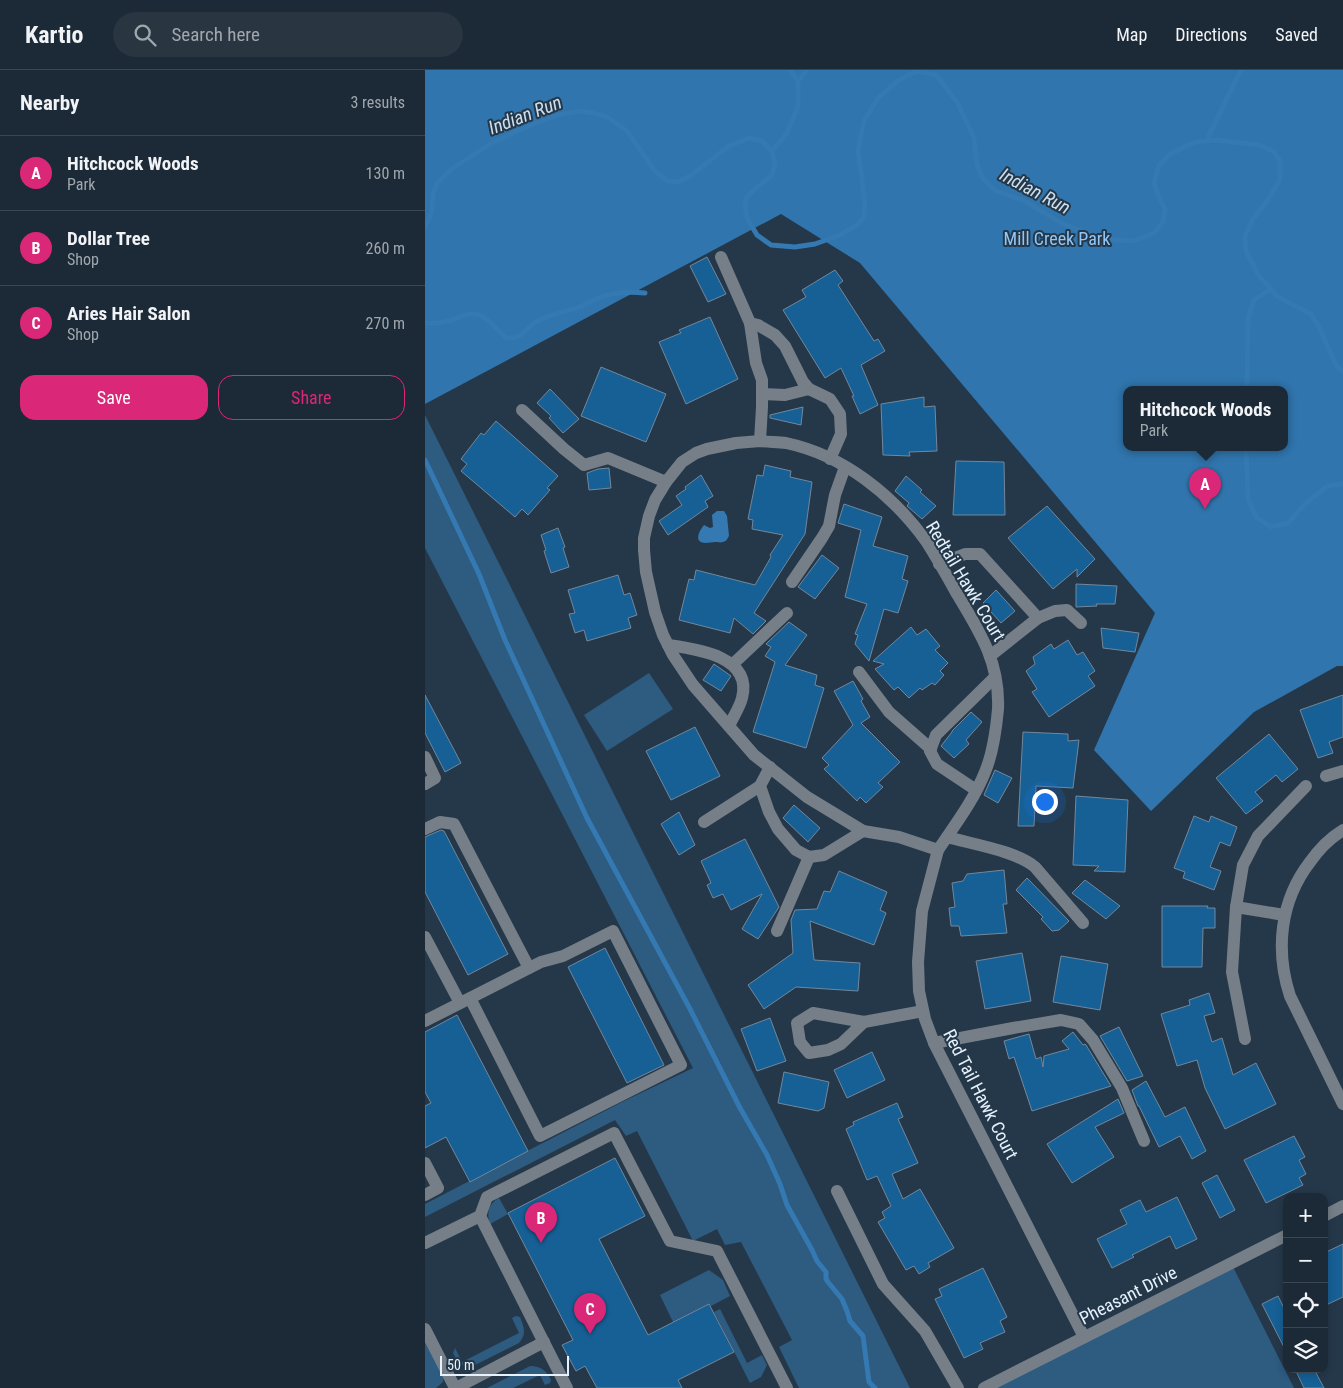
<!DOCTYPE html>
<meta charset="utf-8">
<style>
body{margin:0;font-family:"Roboto Condensed",sans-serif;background:#293642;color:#f1f3f6}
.controls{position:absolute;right:15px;bottom:15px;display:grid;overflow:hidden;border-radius:10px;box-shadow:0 2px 8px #0003}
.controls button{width:45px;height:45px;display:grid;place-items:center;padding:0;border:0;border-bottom:1px solid #3a4652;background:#1c2a37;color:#f1f3f6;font:25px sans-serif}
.scale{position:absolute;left:15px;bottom:12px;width:129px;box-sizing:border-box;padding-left:5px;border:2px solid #e5f1fc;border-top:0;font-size:14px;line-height:18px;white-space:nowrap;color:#e5f1fc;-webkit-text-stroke:4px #253849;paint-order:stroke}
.you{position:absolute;left:619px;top:731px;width:18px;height:18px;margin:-12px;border:4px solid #fff;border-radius:50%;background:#1a73e8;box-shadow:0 0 0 8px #1a73e833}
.badge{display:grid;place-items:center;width:32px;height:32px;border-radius:50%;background:#db2777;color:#fff;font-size:16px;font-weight:700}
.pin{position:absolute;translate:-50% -41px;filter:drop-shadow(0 1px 2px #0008)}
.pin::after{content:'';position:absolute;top:26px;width:18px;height:15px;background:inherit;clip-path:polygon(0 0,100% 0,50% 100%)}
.popup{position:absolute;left:698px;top:316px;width:165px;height:65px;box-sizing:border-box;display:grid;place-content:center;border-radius:10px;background:#1c2a37;filter:drop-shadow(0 1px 4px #0005);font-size:16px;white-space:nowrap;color:#a0a7ad}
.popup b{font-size:19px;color:#f1f3f6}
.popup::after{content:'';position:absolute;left:50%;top:100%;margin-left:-10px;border:10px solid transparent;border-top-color:#1c2a37}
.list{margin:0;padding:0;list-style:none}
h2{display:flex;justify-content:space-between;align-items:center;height:65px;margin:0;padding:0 20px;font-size:21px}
h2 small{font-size:16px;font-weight:400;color:#a0a7ad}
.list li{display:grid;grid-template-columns:32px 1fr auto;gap:15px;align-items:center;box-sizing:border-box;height:75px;padding:0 20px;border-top:1px solid #3a4652}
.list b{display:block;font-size:19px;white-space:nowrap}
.list p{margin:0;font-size:16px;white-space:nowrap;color:#a0a7ad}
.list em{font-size:16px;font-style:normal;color:#a0a7ad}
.actions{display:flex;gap:10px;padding:15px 20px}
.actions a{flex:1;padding:11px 0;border:1px solid #db2777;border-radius:15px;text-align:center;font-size:18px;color:#db2777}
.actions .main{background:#db2777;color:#fff}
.icon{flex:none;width:28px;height:28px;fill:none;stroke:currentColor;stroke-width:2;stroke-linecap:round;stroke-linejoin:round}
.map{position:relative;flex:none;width:918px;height:1318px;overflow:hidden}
header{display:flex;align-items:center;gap:30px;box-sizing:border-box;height:70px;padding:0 25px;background:#1c2a37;border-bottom:1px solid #3a4652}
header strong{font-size:24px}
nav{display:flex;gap:28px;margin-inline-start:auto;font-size:18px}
.search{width:350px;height:45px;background:#293642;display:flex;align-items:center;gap:12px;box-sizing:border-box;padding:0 18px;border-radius:28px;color:#a0a7ad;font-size:19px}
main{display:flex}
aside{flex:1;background:#1c2a37}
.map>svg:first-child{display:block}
</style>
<header>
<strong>Kartio</strong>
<div class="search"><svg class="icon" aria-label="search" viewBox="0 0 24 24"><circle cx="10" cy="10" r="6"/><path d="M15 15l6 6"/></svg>Search here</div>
<nav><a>Map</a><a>Directions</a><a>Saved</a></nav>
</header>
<main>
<aside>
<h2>Nearby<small>3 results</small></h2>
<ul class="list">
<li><span class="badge">A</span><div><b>Hitchcock Woods</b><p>Park</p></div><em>130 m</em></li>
<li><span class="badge">B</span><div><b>Dollar Tree</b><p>Shop</p></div><em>260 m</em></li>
<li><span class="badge">C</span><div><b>Aries Hair Salon</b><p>Shop</p></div><em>270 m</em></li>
</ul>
<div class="actions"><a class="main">Save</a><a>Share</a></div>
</aside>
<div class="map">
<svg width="918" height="1318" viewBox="0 0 918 1318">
<rect width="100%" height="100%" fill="#253849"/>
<g fill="#2e5b80">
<path d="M0,345L485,1318H374L354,1277L367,1270L316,1172L300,1175L292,1159L268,1171L212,1061L201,1066L190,1050L0,1147V1134L197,1032L268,998L0,478Z"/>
<path d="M224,603L248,639L182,681L159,645Z"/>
<path d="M74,1128L83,1144L65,1154C61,1143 64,1133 74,1128Z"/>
<path d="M806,1193L869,1318H559Z"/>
<path d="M284,1200L298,1210L305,1226L286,1236L284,1234L248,1252L235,1225Z"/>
<path d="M295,1239L322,1293L337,1285L342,1295L336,1307L325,1313L289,1242Z"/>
<path d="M91,1246L95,1247C99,1257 102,1264 94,1273L48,1296L42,1297L34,1294L28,1283L30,1278L37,1292L94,1263L87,1248Z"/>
<path d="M0,1269L19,1306L18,1312L11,1318H0Z"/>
<path d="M105,1296C116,1296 122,1301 126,1310L125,1313L120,1315L115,1305L88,1318H62Z"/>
</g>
<path fill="#3075ad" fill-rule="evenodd" d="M0,0H918V596H912L829,642L726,741L669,680L730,543L435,193L356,144L0,334ZM701,320H859V378H701Z"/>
<path fill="#3479b1" d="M292,441H299L302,446L304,466C302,469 302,471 298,472C295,473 293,472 290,472C287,472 284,473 281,473C268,473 274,461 279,455L285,458L288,457L287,445Z"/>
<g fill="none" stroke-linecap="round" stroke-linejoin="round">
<g stroke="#3479b1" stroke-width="5">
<path d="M373,11L382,0"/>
<path d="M781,71L816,0"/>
<path d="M347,81L362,63L373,37V11L365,0"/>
<path d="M0,156L3,152L7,140L8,123L13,112L28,98L67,73L99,58L133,45L157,41L181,46L202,61L230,101L242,111L253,112L265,106L304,76L324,68L337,71L347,81L350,94L347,105L322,126L320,136L322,148L332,165L346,175L370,177L390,174L415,165L432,155L439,147L440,133L433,80L439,51L453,28L474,10L491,1L511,5L532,32L549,68L552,95L558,109L571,121L598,130L638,154L676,169L708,171L729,163L738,152L740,139L733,125L729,113L734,95L745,84L770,72L791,70L835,75L849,82L855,91V110L842,131L828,149L820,166L821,181L834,206L853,227L886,244L894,257L911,295L918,302"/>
<path d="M0,253C8,254 15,253 24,251C35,248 46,239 58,247C65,251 74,262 82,268C101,268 100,257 114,250C127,244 141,242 154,237C160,235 165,231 171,229C187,222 203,221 220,223"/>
<path d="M822,320L823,248L829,230L846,219"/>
<path d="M821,378L823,429L831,447L846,457L863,453L879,435L902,416L918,414"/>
<path d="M0,390L54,504L80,570L162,748L265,939L315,1038L342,1085L355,1114L362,1135L387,1180L392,1191L401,1202V1209L403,1212L417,1229L422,1241L425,1251L438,1266L444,1312L450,1318"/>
</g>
</g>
<g fill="#166096" stroke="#72879b">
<path d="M282,187L301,224L283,232L265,196Z"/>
<path d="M410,200L418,211L413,215L449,271L453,269L460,281L436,295L453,335L435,344L427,326H429L416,298L400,308L358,240L381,227L377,220Z"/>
<path d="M285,247L313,309L261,334L234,272L256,263L254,260Z"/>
<path d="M176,297L241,324L221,372L156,346Z"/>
<path d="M125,319L154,349L138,363L124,348L126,346L112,333Z"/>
<path d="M499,327V337L510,336L512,381L484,382L485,386L458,385L456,334Z"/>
<path d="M378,337L376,355L345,348V345Z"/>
<path d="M71,351L133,406L122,418L125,420L103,445L97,439L90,447L36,401L42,394L36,389L56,363L59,365Z"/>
<path d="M531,391L579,392L580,445H528Z"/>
<path d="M340,395L366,401L365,407L387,412L380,464L329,543L341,551L328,564L309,548L305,563L254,550L264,509L269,510L271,500L330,515L346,487L345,485L358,465L327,459L328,450L323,449L332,405L338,406Z"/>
<path d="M184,398L186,418L164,420L162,403L173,399Z"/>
<path d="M276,405L288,426L280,431L283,437L243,465L234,451L257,435L251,426L261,419L260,417Z"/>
<path d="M481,406L497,420L495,422L511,436L497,449L482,436L484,433L470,421Z"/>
<path d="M419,434L457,447L448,476L483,486L477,509L483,511L473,543L459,539L444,591L430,574L433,565L430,564L442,534L420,527L436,460L413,453Z"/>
<path d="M622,436L670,489L652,507V499L628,519L583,468Z"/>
<path d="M133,458L140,477L138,478L144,497L126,503L119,481L121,480L116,465Z"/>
<path d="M397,485L414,498L390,529L373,517Z"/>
<path d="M193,505L199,525L205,523L212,545L203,548L206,558L162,571L159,560L150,563L144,544L150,543L143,520Z"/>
<path d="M651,514L692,516L690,534H671L672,536L651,537Z"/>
<path d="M571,520L590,541L576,553L558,533Z"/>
<path d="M364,552L382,565L360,595L392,605L390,615L399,618L381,678L328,662L350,592L340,586L346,577L341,574Z"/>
<path d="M486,557L492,565L501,559L515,576L510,580L523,593L515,601L519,605L510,615L507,613L497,620L495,618L484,628L473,617L469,620L450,599L459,594L448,591Z"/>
<path d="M676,558L714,563L710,582L678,578Z"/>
<path d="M643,570L652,585L658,582L670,601L663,606L670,616L624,647L607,622L612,619L601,601L610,594L608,587L626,574L629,579Z"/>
<path d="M289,594L306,606L296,621L278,610Z"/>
<path d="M428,611L438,629L436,631L445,647L436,653L475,692L453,713L458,717L441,733L435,727L432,731L399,699L404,695L397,688L428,655L409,621Z"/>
<path d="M0,625L36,693L20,702L0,663Z"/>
<path d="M918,625V667L904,672L908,683L893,688L875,640Z"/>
<path d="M546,642L557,652L541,670L544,674L529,688L516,676L527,662V661Z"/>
<path d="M270,657L295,706L246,730L221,681Z"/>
<path d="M598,662L643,664V671L654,670L648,718L611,716L609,756H593Z"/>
<path d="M844,664L873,699L857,712L851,705L830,722L838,731L821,744L791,708Z"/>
<path d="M570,700L587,708L573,733L559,725Z"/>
<path d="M651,726L703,730L700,802L669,801L674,796L648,795Z"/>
<path d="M369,735L395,758L383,772L358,748Z"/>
<path d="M254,742L270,775L254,785L236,754Z"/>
<path d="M769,746L784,752L786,746L812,757L805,776L795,772L785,797L796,801L789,820L758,808L760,802L749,798Z"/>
<path d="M16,760L19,761L83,884L43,905L0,822V767Z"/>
<path d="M320,769L354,837L333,869L317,859L337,824L306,840L298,824L288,828L282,815L286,813L276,791Z"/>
<path d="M579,800L582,834H578L582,863L536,866L534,856H526L524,838L530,837L527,813L538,811L542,804Z"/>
<path d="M414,801L462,822L455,840L461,843L449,875L385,851L389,890L435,893L433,921L371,917L339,939L323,915L368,883L366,850L370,840L392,839L399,821L405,822Z"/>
<path d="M602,808L644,851L634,860L627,861L616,849L618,847L591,820Z"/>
<path d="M660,810L695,836L681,849L647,823Z"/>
<path d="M737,836H783L782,838H790V858H778L777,897H737Z"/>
<path d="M180,878L239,995L202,1013L143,897Z"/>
<path d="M597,883L606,931L560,939L551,891Z"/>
<path d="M636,886L683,894L675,940L628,932Z"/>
<path d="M784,923L790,943L779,946L787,972L797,968L808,1005L831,993L851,1034L800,1059L780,1018L772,990L752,996L736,944L765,935L764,930Z"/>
<path d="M32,945L103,1081L45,1112L21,1067L0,1078V1036L6,1033L0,1022V962Z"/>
<path d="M345,948L361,991L332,1001L316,959Z"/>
<path d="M694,957L718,1006L702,1011L675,966Z"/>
<path d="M648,962L658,975L660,974L661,975L686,1016L607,1041L589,987L584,989L579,971L604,964L611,989L616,987L618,997L619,986L644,979L637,971Z"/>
<path d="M447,982L460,1010L422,1028L409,1000Z"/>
<path d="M359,1002L404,1012L399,1038L393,1041L353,1033Z"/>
<path d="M721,1011L740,1047L760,1037L781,1081L767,1089L755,1066L734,1077L714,1036H713L707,1020Z"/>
<path d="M693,1029L699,1043L670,1057L689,1087L647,1113L622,1074Z"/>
<path d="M472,1033L478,1047L473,1049L493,1093L467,1104L478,1129L495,1119L529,1178L503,1193L505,1197L494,1204L489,1196L481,1200L453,1152L460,1148L457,1142L466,1136L452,1106L442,1110L421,1059L429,1055L428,1052Z"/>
<path d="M869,1066L880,1087L874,1090L881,1104L874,1108L878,1115L841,1133L819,1090Z"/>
<path d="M190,1088L220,1146L174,1169L223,1265L284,1234L309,1282L253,1310L257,1318H172L160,1296L151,1301L137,1275L148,1270L83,1143Z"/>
<path d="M792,1105L810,1140L795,1148L777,1113Z"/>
<path d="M752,1127L772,1169L751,1179L745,1166L707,1185L709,1187L687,1198L672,1169L702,1154L695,1140L715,1130L721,1142Z"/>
<path d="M918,1174V1227L899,1236V1183Z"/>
<path d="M558,1198L582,1247L575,1251L580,1262L555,1273L558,1279L539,1288L510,1229L517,1226L514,1219Z"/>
<path d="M853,1226L862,1244V1283L837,1234Z"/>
<path d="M870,1299H889L899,1318H879Z"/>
</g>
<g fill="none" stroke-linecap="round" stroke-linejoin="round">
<g stroke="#767f88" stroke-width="12">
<path d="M296,187L325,253L333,255L350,265L360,276L378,312L384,319L405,329L415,344L416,364L405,389"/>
<path d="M325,253L331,293L337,310V337L335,371"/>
<path d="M337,324L360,325L384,319"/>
<path d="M97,340L139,379L159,395L183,388L241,412"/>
<path d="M335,371C343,372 353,372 361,373C418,385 468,425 501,471C512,488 522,506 532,524C555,562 575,593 573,639C571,661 568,683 560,702C549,730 530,755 513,780L474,767L438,761L382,727L329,685L268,615L248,585L238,565L230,542L221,502L219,480V468L224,446L230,430L241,412L257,392L271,383L282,379L311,373Z"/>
<path d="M514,494L540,484H555L613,548"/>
<path d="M367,512L397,468L404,456L410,425L420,397"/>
<path d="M243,575C271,579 328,586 317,628C315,637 308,647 304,656"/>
<path d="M565,586L613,548L630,541L642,540L656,553"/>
<path d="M308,594L362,543"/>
<path d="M434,602L464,642L506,679"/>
<path d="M0,687L10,708L0,714"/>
<path d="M345,697L335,716L344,742L353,759L371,780L384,787L399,785L438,761"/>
<path d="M901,706L918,701"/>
<path d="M551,720L512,694L505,681L511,665L570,607"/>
<path d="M279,752L335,716"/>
<path d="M0,759L15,752L29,754L104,898"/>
<path d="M918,760C905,768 894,779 885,792C855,831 850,880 865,926L918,1034"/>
<path d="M522,767C547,774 591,781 610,797L658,853"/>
<path d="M513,780L497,841L493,892L494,921L500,949L509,973L659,1267"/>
<path d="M811,837L859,845"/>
<path d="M352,861L384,787"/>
<path d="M0,867L35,933"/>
<path d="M0,951L116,892L138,886L188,861L256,995L115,1066L45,928"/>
<path d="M439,952L416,974L403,980L384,983L375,972L372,953L388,943L439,952L498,941"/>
<path d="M820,969L807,902L811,837L818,795L833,766L881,716"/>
<path d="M509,973L588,958L636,950L654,954L668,970L697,1018L719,1071"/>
<path d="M0,1093L13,1118L0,1125"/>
<path d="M412,1121L458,1214L500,1261L533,1318"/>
<path d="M55,1146L142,1318"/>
<path d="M899,1146L918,1136"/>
<path d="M0,1173L55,1146L62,1127L189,1063L245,1171L292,1181L362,1318"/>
<path d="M0,1259L30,1318"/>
<path d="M31,1318L119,1272"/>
<path d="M559,1318L862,1165"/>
</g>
</g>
<g text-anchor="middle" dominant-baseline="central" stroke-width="4" stroke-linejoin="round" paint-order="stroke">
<g font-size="18" fill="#93c6f4" stroke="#253849">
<text x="632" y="168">Mill Creek Park</text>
</g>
<g font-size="18" fill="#e5f1fc" stroke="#253849">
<text transform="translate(541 511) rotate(59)">Redtail Hawk Court</text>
<text transform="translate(556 1024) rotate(63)">Red Tail Hawk Court</text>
<text transform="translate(703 1225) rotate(-27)">Pheasant Drive</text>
</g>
<g font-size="19" font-style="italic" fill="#cddeee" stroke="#253849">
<text transform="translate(100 45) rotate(-21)">Indian Run</text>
<text transform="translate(610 121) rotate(28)">Indian Run</text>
</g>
</g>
</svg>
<div class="controls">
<button>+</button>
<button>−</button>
<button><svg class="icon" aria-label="locate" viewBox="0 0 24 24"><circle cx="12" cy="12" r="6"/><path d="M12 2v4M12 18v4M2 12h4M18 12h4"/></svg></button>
<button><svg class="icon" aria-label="layers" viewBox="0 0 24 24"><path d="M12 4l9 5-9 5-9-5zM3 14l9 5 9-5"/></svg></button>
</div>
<div class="scale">50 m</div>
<div class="you"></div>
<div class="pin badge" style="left:780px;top:439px">A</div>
<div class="popup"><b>Hitchcock Woods</b>Park</div>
<div class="pin badge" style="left:116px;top:1173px">B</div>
<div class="pin badge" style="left:165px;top:1264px">C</div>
</div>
</main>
